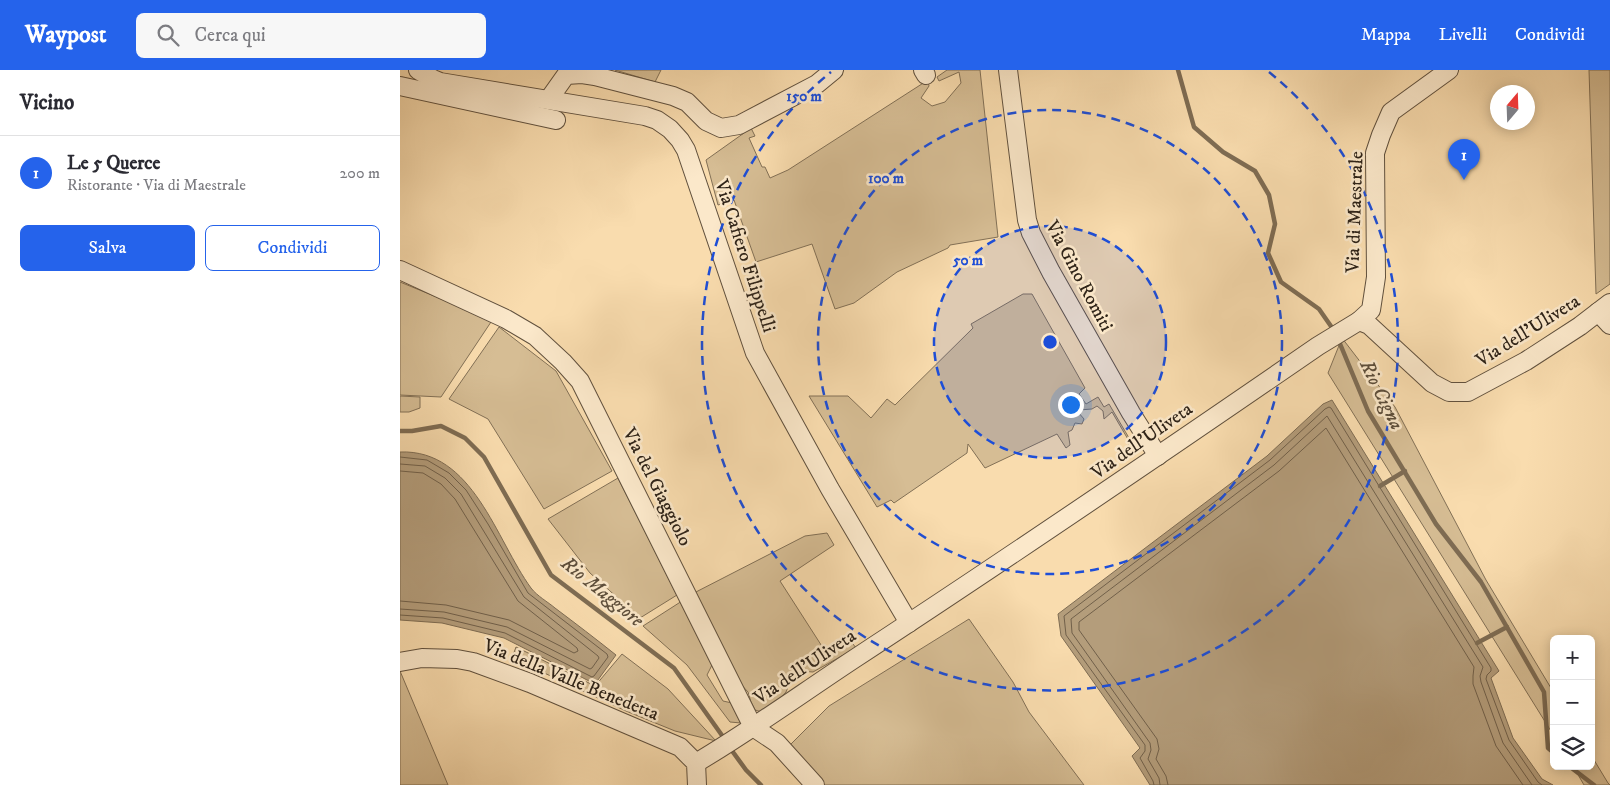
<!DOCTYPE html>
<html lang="it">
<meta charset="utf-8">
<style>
body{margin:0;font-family:"IM FELL DW Pica",serif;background:#f7f7f7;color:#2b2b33}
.controls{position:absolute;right:15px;bottom:15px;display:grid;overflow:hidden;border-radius:8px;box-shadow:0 2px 12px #0003}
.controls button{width:45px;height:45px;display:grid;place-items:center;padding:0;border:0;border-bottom:1px solid #e1e1e2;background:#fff;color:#2b2b33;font:25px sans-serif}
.compass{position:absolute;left:1090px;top:15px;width:45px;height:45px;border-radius:50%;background:#fff;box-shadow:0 2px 12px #0003;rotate:19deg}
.you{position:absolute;left:670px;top:334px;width:18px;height:18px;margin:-12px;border:4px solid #fff;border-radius:50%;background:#1a73e8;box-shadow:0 0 0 8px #1a73e833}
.badge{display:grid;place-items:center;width:32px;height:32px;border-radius:50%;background:#2563eb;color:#fff;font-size:16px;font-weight:700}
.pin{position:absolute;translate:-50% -41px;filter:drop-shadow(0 1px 2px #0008)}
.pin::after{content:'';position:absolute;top:26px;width:18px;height:15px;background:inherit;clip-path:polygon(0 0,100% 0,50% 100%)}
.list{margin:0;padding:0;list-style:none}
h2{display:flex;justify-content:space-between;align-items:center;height:65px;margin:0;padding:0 20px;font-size:21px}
h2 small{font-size:16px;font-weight:400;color:#7c7c81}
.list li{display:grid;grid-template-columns:32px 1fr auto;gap:15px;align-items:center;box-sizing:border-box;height:75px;padding:0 20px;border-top:1px solid #e1e1e2}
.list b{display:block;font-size:19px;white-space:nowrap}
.list p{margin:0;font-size:16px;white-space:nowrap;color:#7c7c81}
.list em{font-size:16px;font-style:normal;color:#7c7c81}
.actions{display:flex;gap:10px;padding:15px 20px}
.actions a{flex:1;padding:11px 0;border:1px solid #2563eb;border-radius:8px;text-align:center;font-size:18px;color:#2563eb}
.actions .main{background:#2563eb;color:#fff}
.icon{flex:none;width:28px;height:28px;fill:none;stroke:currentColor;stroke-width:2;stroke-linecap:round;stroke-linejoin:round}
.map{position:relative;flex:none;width:1210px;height:715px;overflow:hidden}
header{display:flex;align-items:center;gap:30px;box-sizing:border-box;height:70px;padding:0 25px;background:#2563eb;color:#fff}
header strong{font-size:24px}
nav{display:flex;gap:28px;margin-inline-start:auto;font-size:18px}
.search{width:350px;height:45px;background:#f7f7f7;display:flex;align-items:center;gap:12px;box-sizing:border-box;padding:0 18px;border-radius:8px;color:#7c7c81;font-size:19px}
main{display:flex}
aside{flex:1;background:#fff}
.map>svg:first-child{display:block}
</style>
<header>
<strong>Waypost</strong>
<div class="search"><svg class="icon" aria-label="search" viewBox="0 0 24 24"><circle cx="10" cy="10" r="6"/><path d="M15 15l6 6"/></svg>Cerca qui</div>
<nav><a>Mappa</a><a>Livelli</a><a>Condividi</a></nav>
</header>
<main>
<aside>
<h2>Vicino<small></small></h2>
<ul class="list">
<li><span class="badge">1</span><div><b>Le 5 Querce</b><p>Ristorante · Via di Maestrale</p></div><em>200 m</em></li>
</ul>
<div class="actions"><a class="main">Salva</a><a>Condividi</a></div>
</aside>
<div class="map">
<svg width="1210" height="715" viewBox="0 0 1210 715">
<rect width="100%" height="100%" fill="#f9dcae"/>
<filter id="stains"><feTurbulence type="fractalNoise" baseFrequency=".004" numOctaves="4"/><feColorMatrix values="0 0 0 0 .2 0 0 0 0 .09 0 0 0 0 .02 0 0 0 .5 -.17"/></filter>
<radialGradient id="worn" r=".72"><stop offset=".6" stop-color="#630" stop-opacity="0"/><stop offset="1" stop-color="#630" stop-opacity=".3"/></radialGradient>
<g fill="#d6bd94" stroke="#827056">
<path d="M215,0H261L255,12Z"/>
<path d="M547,0H580L598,167L550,175L548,178L497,202L454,233L435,239L412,174L356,192L334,130L318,135L306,90L351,58L355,66L349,68L362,97H365L370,108L388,100L528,10L529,16L521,28L532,36L545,32L561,13L559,2L539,11L537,7Z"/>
<path d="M1189,0H1210V214L1196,224Z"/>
<path d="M0,212L44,230L91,252L41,327L0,325Z"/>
<path d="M623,224H632L685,318L679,324L686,334L698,327L704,337L709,334L732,373L731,379L728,377L729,371L712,342L704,349L703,341L697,336L692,339L679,340L678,342L684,349L682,354L675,353L672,360L668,362L670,375L666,378L657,364L585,398L568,374L567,383L494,433L491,430L477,437L409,326H448L471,348L487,329L495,335L573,258L571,254Z"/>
<path d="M99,257L156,301L212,401L144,439L88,349L49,329Z"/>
<path d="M942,268L995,337L1086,510L1154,623V666L928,303Z"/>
<path d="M0,326L20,327V338L9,342H0Z"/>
<path d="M218,408L277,525L240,548L190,503L148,449Z"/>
<path d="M427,463L434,475L380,511L425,581L448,567L456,578L413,602L400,601L392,607L386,622L380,629L362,642L355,640L351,632L348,622L337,610L292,524L405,466Z"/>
<path d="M282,531L313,593L307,605L323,631L332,633L341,653L330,652L287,595L243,556Z"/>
<path d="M569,549L613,612L629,642L684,715H403L382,683L429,636Z"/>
<path d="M116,577L195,616L222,584L268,619L316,671L275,661L226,641L112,588Z"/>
<path d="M0,601L48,715H0Z"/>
<path d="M1191,685L1208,713L1210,715H1184L1173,696H1191Z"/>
</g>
<g fill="#b49d7b" stroke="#7e6c53">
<path d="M932,330L1099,601L1091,608L1113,668L1142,709L1153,715H750L732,686L740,678L661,566L658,544L867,386L923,334Z"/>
<path d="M0,382C73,379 96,470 131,518C137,526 148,532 155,538C175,553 196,569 216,585L195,614L104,568L42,553L0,550Z"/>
</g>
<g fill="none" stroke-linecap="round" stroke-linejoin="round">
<g stroke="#71604a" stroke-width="1">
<path d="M0,387L27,390L49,403L66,420L88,454L128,523L207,584L208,587L194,606L192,607L105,563L43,548L0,545"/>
<path d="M0,394L25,396L45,408L61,424L124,527L198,586L199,588L192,598L190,599L107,557L44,542L0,539"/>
<path d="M0,401L23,403L41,414L55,429L118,531L177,578L178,581L174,583L109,550L46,535L0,531"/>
<path d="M754,715L753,711L740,688L745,681V675L666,565L664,546L870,390L925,339L929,337L931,338L1091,598V601L1087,605L1086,609L1109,670L1138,712L1142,715"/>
<path d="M760,715L759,708L748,689L751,680L750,673L672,563L671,549L874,395L927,346L1083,597L1080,606L1081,612L1103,673L1132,715"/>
<path d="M768,715L766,706L756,689L759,679L757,669L679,560V552L879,401L926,358L1074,597L1073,606V614L1096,676L1123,715"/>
</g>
<g stroke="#7e6c53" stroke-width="4.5">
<path d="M778,0L794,57L823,82L855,101L869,125L875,154L868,183L881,212L919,239L935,262"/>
<path d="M938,269L968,341L1036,454L1081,512L1144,622L1148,678L1154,683"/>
<path d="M0,361H12L41,356L65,368L84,387L151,505L274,598L326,671"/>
<path d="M980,416L1005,401"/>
<path d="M1077,573L1107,557"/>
<path d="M330,678L346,700L361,715"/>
<path d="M1169,696L1194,715"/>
</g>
<g stroke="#61513e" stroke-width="20">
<g id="minor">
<path d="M18,0L33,9L40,12L245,46L257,50L270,59L280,70L286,80L355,283L430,419L509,553"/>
<path d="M523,0L526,5"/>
<path d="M608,0L627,150L631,163L651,202L731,343L758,386"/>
<path d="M0,16L156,50"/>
<path d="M149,29L166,5L182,4L195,6L273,26L287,32L306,51L321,58L339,55L417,14L434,0"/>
<path d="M0,200L106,249L135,266L163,292L180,311L353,657L377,673L415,715"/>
<path d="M1198,242L1210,255"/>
<path d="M959,251L971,240L976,207L975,83L981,65L991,42L1049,0"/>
<path d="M0,592L22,588L57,589L73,592L130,613L280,677L296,693L297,715"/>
<path d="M296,693C350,661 401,624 454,589C610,487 764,382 918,276L959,251L969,255L1032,313L1049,322H1068L1126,291L1180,256L1210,233"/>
</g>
</g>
<use href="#minor" stroke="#fbe8ca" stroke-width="18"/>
</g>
<circle cx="650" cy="272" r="116" fill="#1d4ed8" fill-opacity=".12"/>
<g fill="none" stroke="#1d4ed8" stroke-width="2.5" stroke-dasharray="9 6">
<circle cx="650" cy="272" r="116"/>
<circle cx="650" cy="272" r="232"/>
<path d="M869 2A348 348 0 1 1 431 2"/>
</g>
<g text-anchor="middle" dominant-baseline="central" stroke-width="5" stroke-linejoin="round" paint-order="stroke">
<g font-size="19" fill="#2e2318" stroke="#fbe8ca">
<text transform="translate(955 142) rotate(-88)">Via di Maestrale</text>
<text transform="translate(345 186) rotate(72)">Via Cafiero Filippelli</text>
<text transform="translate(679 206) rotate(62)">Via Gino Romiti</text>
<text transform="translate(1128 261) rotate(-32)">Via dell'Uliveta</text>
<text transform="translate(742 371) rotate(-35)">Via dell'Uliveta</text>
<text transform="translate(257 417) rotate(63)">Via del Giaggiolo</text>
<text transform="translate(405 597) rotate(-34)">Via dell'Uliveta</text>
<text transform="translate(171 610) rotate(22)">Via della Valle Benedetta</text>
</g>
<g font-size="20" font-style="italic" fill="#5d4e3b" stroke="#fbe8ca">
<text transform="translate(981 325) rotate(64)">Rio Cigna</text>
<text transform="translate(202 522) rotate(39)">Rio Maggiore</text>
</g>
</g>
<circle cx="650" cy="272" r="8" fill="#1d4ed8" stroke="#fbe8ca" stroke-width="2.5"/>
<g font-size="15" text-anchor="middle" font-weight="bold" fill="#1d4ed8" stroke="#fbe8ca" stroke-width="5" stroke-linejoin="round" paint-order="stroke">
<text x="404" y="31">150 m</text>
<text x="486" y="113">100 m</text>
<text x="568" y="195">50 m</text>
</g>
<rect width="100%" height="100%" filter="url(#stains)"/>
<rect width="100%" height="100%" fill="url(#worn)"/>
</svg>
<div class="controls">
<button>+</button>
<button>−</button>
<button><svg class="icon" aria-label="layers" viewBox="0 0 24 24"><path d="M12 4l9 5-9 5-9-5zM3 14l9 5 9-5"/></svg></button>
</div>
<svg class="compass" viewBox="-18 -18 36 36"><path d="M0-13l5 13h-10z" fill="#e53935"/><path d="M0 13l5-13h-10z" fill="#7c7c81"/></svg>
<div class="you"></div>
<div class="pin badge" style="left:1064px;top:110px">1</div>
</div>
</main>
